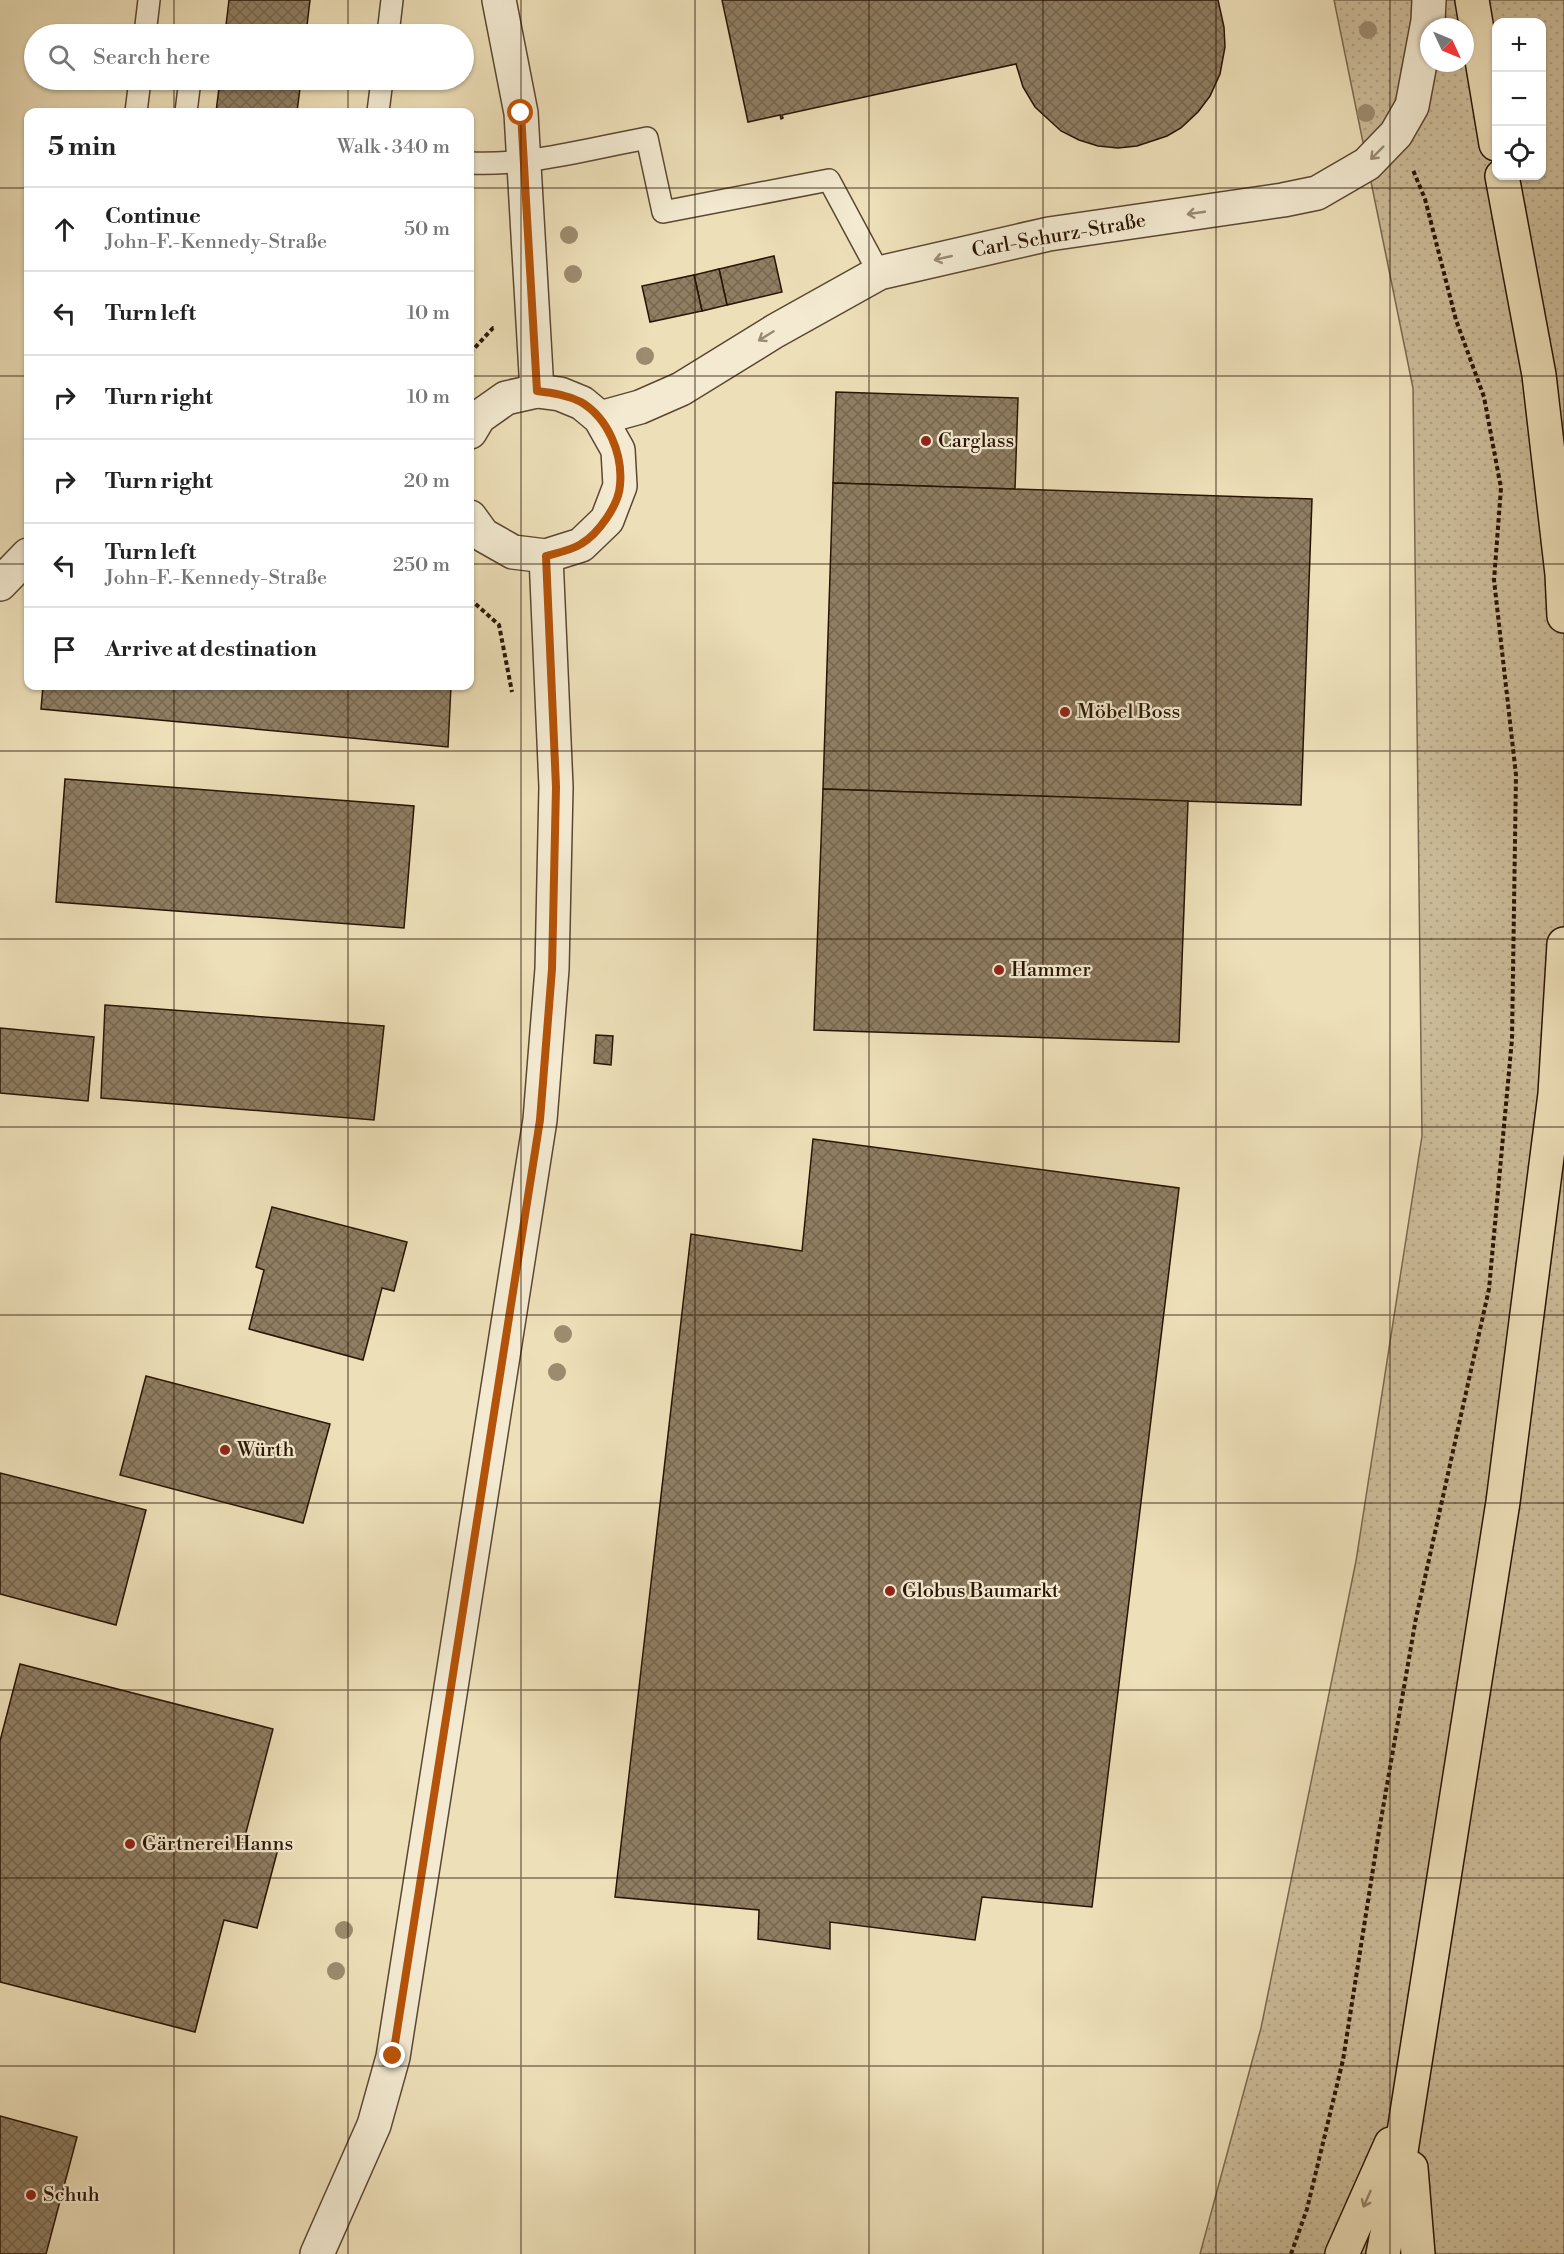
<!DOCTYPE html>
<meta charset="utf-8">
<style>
body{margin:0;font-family:"Libre Bodoni",serif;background:#f6f6f6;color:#222}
.controls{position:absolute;right:18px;top:18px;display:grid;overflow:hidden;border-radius:12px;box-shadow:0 2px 4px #0004}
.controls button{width:54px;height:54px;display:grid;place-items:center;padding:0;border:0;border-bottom:2px solid #e0e0e0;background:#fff;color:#222;font:30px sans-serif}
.compass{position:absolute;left:1420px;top:18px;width:54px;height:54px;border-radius:50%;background:#fff;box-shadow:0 2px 4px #0004;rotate:134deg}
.stop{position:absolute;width:18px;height:18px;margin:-14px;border:4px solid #b45309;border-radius:50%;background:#fff}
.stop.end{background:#b45309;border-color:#fff;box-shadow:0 2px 6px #0008}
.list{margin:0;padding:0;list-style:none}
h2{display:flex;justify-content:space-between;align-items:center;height:78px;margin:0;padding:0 24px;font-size:26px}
h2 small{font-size:20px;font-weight:400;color:#767676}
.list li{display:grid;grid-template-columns:39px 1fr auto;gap:18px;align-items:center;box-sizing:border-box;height:84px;padding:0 24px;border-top:2px solid #e0e0e0}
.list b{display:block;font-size:22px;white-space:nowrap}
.list p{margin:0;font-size:20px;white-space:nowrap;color:#767676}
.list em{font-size:20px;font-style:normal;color:#767676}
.icon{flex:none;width:33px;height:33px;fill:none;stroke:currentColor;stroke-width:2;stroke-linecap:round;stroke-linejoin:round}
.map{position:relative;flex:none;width:1564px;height:2254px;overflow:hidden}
.search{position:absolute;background:#fff;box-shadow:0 2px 4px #0004;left:24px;top:24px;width:450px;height:66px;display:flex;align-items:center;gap:15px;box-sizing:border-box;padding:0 21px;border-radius:33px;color:#767676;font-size:22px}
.panel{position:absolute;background:#fff;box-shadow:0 2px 4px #0004;left:24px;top:108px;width:450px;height:582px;border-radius:12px}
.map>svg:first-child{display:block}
</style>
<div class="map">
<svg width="1564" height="2254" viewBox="0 0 1564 2254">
<defs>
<pattern id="green-dots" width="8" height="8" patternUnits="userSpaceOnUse" patternTransform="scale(1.5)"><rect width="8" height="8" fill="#ccbc99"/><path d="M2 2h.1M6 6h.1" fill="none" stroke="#afa182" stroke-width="1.8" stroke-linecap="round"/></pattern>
<pattern id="building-cross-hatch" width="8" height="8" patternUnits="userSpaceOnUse" patternTransform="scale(1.5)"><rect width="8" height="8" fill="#8f7e62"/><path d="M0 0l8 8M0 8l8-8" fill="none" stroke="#75664f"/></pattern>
</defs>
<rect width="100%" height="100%" fill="#eddfb8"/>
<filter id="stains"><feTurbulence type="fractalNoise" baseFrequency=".00333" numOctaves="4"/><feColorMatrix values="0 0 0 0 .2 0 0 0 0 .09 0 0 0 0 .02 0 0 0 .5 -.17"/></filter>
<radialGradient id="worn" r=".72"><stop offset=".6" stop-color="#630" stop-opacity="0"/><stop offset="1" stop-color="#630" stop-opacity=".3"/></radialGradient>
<path fill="url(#green-dots)" stroke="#7b684e" stroke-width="1.5" fill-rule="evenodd" d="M1334,0H1564V2254H1200L1261,2028L1356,1561L1422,1136L1413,388ZM1496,22H1542V176H1496ZM1429,27H1465V63H1429Z"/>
<g fill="url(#building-cross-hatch)" stroke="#2a1404" stroke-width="1.5">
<path d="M229,0H310L306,34H225Z"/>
<path d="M722,0H1218L1224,27L1225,47L1220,74L1210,96L1198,112L1181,128L1167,136L1137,146L1118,148L1098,146L1079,140L1061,131L1035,107L1023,87L1016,64L782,115L783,118L781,119L780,115L748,122Z"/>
<path d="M220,80H301L297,112H216Z"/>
<path d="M774,256L782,292L727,305L719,269Z"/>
<path d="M719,269L727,305L702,311L694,275Z"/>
<path d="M694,275L702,311L650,322L642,286Z"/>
<path d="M836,392L1018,398L1015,489L833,483Z"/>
<path d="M833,483L1312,499L1301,805L823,789Z"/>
<path d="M43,686H451L448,747L41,709Z"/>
<path d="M65,779L414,806L404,928L56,902Z"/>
<path d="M823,789L1188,801L1179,1042L814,1030Z"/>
<path d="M105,1005L384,1026L374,1120L101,1098Z"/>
<path d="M0,1028L94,1037L88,1101L0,1093Z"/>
<path d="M596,1035L613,1036L611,1065L594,1063Z"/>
<path d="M813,1139L1179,1188L1092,1907L982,1897L975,1940L830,1922V1949L758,1939L759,1910L615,1897L691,1234L802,1251Z"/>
<path d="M272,1207L407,1242L394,1291L382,1288L363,1360L249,1329L264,1270L256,1267Z"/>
<path d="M146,1376L330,1424L303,1523L120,1475Z"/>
<path d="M0,1473L146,1510L116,1625L0,1594Z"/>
<path d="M20,1664L273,1729L244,1840L278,1849L257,1928L224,1920L195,2032L0,1982V1741Z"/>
<path d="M0,2116L77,2137L46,2254H0Z"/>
</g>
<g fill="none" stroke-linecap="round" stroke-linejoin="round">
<g stroke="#5b4731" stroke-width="24">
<g id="service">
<path d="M145,34L149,0"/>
<path d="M388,34L392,0"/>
<path d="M136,112L140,80"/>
<path d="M186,112L190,80"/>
<path d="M378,112L382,80"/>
<path d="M470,163C529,166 589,149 647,138L663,212L829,180L879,273"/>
</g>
</g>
<g stroke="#5b4731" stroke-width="36">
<g id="minor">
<path d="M499,0L521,113L537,391"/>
<path d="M600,418L640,407L681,389L775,331L879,273L1049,234L1283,200L1317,193L1367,164L1396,134L1412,106L1428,21L1429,0"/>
<path d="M470,432L479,417L506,398L537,391L560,394L582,403L600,418L618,450L620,486L607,520L581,545L546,556L513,552L483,535L470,517"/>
<path d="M0,584L28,555"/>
<path d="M317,2254L374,2125L393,2057L540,1120L552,969L556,787L546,556"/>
</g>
</g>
<g stroke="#2a1404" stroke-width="36">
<g id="primary">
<path d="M1472,0L1496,144"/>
<path d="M1502,176L1539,375L1562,574L1564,616"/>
<path d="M1411,2168L1418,2254"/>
<path d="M1342,2254L1391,2144"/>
<path d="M1383,2254L1393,2202L1503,1502L1555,1094L1564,944"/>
</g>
</g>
<g stroke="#2a1404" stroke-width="4" stroke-dasharray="4.5 3" stroke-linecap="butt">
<path d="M470,353L493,328H496"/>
<path d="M470,599L499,625L512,692"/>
<path d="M1291,2254L1307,2209L1343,2060L1379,1831L1416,1618L1489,1289L1512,1039L1516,775L1494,580L1501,488L1484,397L1456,320L1425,199L1413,170"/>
</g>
<use href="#service" stroke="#f3ead1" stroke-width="21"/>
<use href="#minor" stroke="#f3ead1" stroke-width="33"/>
<use href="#primary" stroke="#eddfb8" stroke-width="33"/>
</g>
<g fill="#9d8b6e">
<circle cx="1368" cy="30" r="9"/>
<circle cx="1366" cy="113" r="9"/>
<circle cx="569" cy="235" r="9"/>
<circle cx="573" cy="274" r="9"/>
<circle cx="645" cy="356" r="9"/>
<circle cx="563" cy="1334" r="9"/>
<circle cx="557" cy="1372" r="9"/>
<circle cx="344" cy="1930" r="9"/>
<circle cx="336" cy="1971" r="9"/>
</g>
<defs><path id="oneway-shaft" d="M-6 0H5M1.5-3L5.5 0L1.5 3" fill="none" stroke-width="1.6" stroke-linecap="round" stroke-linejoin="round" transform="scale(1.5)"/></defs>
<g stroke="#998a75">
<use href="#oneway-shaft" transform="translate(1377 153) rotate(135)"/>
<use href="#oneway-shaft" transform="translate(1196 213) rotate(172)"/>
<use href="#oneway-shaft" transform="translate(943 258) rotate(167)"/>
<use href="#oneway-shaft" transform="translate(766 336) rotate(148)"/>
</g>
<use stroke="#958467" href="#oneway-shaft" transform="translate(1367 2199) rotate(114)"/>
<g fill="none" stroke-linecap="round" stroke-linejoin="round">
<path stroke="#b45309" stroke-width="8" d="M393,2056L540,1120L552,969L556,787L546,556C557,553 572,550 581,544C598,534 619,505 620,485C623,454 608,418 581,402C567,395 553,393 537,391L521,113"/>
</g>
<path fill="none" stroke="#2a1404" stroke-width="1.5" stroke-opacity="0.55" d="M174,0V34M348,0V34M521,0V2254M695,0V2254M869,0V2254M1043,0V2254M1216,0V2254M1390,0V2254M174,80V112M348,80V112M0,188H28M470,188H1564M0,376H28M470,376H1564M0,564H28M470,564H1564M174,686V2254M348,686V2254M0,751H1564M0,939H1564M0,1127H1564M0,1315H1564M0,1503H1564M0,1690H1564M0,1878H1564M0,2066H1564"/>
<g fill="#8f2418" stroke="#f3ead1" stroke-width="2">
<circle cx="926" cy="441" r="6"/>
<circle cx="1065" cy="712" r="6"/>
<circle cx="999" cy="970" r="6"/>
<circle cx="225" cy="1450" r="6"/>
<circle cx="890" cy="1591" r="6"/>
<circle cx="130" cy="1844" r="6"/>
<circle cx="31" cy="2195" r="6"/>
</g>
<g text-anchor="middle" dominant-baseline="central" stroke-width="4.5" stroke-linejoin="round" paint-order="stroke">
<g font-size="20" fill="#2a1404" stroke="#f3ead1">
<text transform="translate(1059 236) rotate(-10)">Carl-Schurz-Straße</text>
</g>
<g font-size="20" fill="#2a1404" stroke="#f3ead1" text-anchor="start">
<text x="938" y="441">Carglass</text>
<text x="1077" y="712">Möbel Boss</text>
<text x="1011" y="970">Hammer</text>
<text x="237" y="1450">Würth</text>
<text x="902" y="1591">Globus Baumarkt</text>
<text x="142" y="1844">Gärtnerei Hanns</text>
<text x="43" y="2195">Schuh</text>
</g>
</g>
<rect width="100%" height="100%" filter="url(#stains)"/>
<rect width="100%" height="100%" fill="url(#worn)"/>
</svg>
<div class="controls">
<button>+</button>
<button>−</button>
<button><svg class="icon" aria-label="locate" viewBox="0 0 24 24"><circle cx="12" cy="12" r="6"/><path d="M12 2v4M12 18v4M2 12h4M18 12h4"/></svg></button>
</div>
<svg class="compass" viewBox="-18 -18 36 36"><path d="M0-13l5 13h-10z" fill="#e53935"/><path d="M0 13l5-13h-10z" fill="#767676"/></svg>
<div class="stop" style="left:521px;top:113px"></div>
<div class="stop end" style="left:393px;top:2056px"></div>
<div class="search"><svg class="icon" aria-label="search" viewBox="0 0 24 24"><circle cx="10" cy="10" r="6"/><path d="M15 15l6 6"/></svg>Search here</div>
<section class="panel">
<h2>5 min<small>Walk · 340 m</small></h2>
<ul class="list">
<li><svg class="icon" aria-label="ahead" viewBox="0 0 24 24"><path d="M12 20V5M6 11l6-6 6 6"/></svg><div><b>Continue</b><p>John-F.-Kennedy-Straße</p></div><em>50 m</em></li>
<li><svg class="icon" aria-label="left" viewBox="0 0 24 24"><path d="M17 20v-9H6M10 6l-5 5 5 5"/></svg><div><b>Turn left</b></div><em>10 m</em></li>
<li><svg class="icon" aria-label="right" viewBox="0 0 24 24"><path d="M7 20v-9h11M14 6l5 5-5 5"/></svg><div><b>Turn right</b></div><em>10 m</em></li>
<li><svg class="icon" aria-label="right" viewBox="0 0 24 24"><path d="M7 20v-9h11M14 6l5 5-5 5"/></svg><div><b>Turn right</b></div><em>20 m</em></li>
<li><svg class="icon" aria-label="left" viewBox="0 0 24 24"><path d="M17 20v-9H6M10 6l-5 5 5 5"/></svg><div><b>Turn left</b><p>John-F.-Kennedy-Straße</p></div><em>250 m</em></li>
<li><svg class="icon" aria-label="arrive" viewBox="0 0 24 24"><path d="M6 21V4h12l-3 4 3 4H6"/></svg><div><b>Arrive at destination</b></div></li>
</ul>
</section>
</div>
